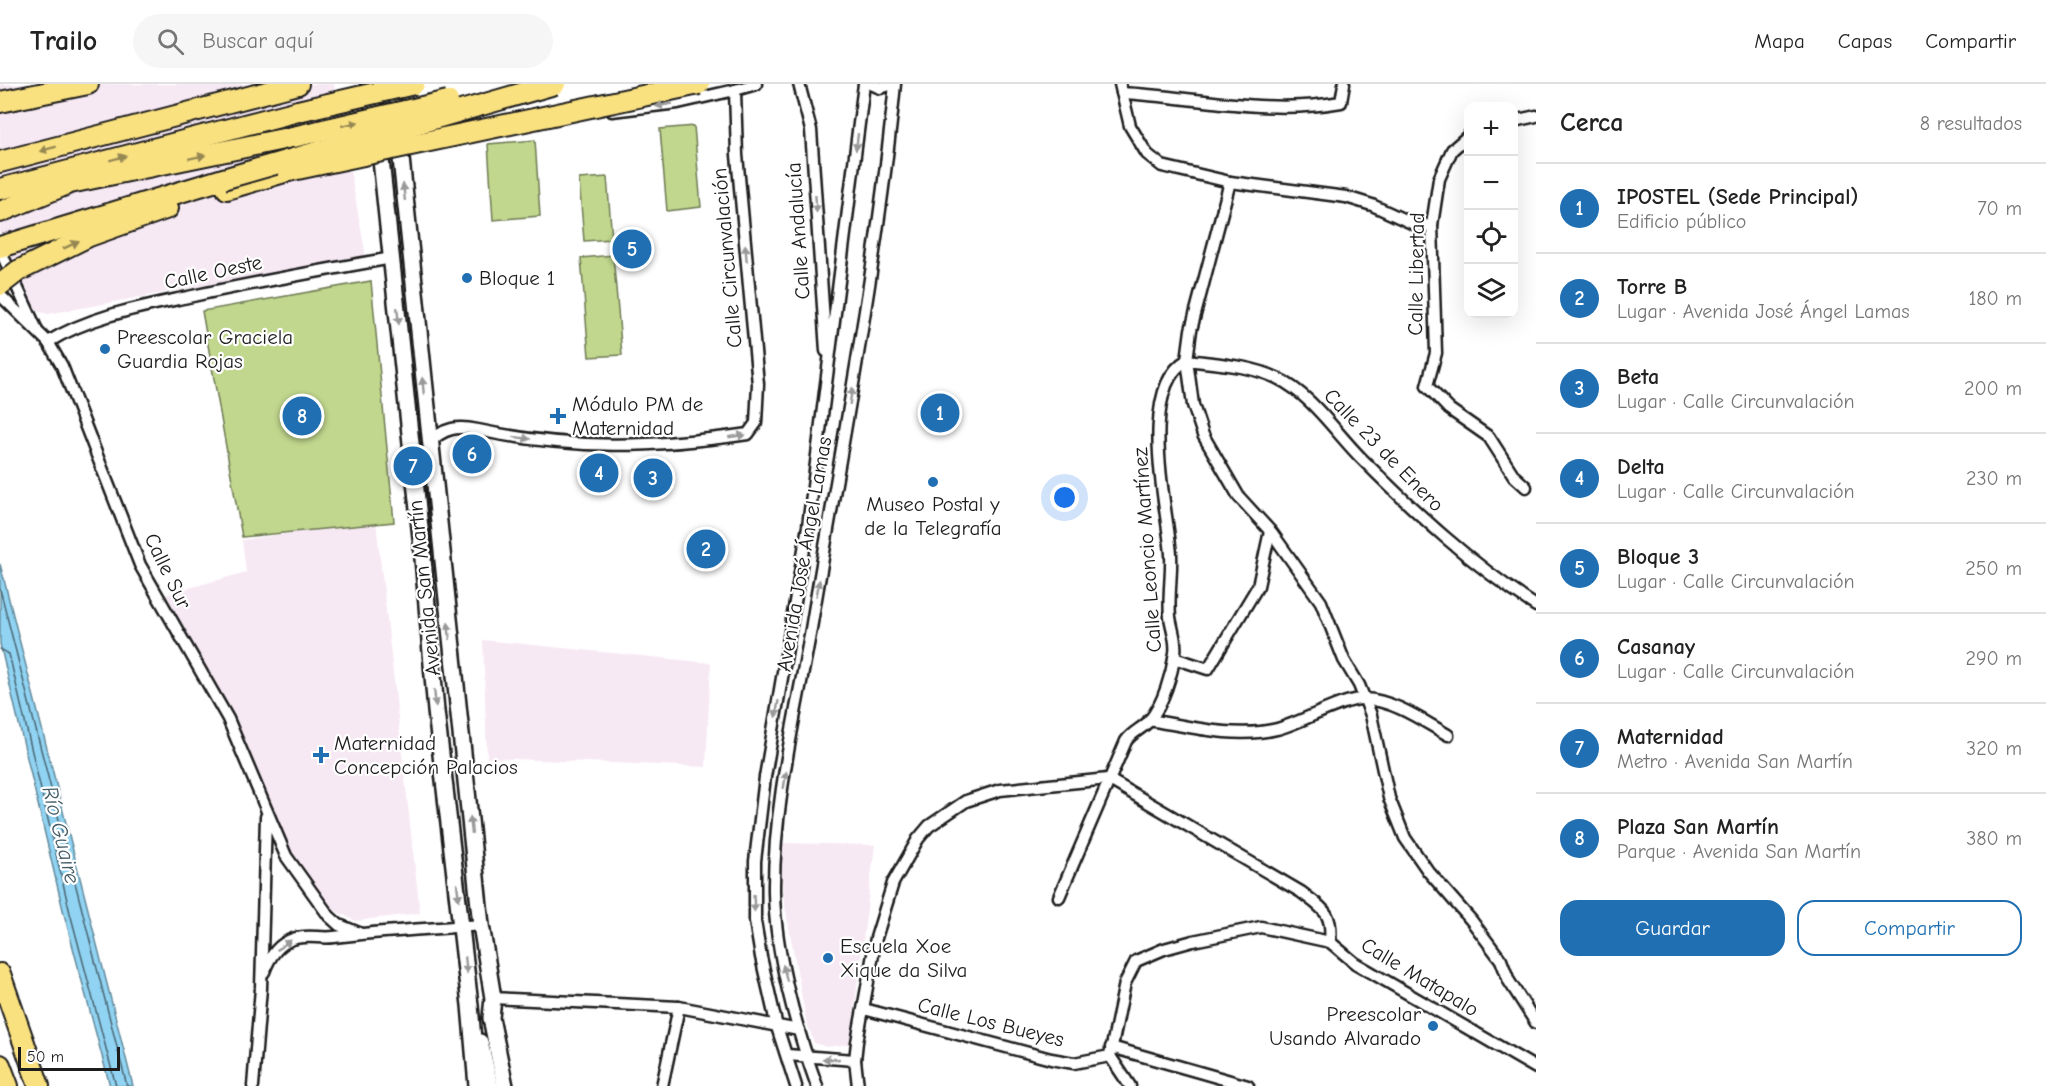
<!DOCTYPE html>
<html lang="es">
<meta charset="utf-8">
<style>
body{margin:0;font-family:"Comic Neue",sans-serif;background:#f6f6f6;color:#222}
.controls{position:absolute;right:18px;top:18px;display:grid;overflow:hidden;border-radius:12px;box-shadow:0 6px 24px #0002}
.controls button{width:54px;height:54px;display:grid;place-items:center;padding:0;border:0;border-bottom:2px solid #e0e0e0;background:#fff;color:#222;font:30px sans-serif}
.scale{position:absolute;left:18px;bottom:15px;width:102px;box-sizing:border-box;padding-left:6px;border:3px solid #1c1c1c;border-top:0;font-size:16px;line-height:21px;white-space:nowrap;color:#1c1c1c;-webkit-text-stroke:4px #fff;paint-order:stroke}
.you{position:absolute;left:1065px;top:414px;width:21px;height:21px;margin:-15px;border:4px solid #fff;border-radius:50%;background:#1a73e8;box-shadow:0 0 0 9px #1a73e833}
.badge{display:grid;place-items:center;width:39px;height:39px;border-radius:50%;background:#1f6fb2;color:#fff;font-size:20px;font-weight:700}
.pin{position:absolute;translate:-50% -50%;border:3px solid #fff;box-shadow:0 2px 6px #0006}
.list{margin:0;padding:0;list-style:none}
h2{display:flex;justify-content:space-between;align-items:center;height:78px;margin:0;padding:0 24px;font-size:26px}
h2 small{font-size:20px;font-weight:400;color:#767676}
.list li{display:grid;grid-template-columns:39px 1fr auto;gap:18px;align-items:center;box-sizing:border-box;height:90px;padding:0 24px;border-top:2px solid #e0e0e0}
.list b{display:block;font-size:22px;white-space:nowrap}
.list p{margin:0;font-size:20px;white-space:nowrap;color:#767676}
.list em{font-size:20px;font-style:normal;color:#767676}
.actions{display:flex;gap:12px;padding:18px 24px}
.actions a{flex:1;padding:14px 0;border:2px solid #1f6fb2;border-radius:18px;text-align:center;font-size:21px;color:#1f6fb2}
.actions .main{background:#1f6fb2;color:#fff}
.icon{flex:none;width:33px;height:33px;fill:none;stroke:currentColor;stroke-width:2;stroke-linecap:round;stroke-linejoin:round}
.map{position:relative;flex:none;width:1536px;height:1002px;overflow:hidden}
header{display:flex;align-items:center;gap:36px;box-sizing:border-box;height:84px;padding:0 30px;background:#fff;border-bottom:2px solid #e0e0e0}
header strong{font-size:28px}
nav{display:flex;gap:33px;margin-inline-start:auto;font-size:21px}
.search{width:420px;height:54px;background:#f6f6f6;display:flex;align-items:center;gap:15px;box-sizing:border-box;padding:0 21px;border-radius:33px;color:#767676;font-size:22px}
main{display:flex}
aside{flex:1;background:#fff}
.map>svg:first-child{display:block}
</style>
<header>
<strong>Trailo</strong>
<div class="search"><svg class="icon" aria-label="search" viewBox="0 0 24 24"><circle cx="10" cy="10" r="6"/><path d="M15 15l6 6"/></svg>Buscar aquí</div>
<nav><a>Mapa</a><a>Capas</a><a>Compartir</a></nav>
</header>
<main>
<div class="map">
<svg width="1536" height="1002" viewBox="0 0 1536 1002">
<rect width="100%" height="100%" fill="#fff"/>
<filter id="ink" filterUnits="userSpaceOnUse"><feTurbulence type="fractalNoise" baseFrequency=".0167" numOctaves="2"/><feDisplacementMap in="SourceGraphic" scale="12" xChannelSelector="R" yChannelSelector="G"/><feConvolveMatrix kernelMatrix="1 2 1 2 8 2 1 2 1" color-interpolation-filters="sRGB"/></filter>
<g filter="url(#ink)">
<g fill="#f7e9f4">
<path d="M0,0H334L366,172L48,230L37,227L0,163Z"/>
<path d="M376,437L420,829L356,837L331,825L313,811L269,730L161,512L246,488L242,456Z"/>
<path d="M483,556L711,579L706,683L487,674Z"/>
<path d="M781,759L875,761L850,960L827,963L814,959L806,936L783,811Z"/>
</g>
<g fill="#c1d78d" stroke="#6e7a54" stroke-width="1.5">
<path d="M694,42L701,123L667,127L660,45Z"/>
<path d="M535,56L540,132L493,136L488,60Z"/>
<path d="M607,93L612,155L584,157L579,95Z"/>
<path d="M613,171L622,271L589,273L581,174Z"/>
<path d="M371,197L394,438L242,453L202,227Z"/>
</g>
<path fill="#90d3f2" stroke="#628a9c" stroke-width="1.5" d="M0,480L133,1002H110L64,830L0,560Z"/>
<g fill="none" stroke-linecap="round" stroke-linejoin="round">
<g stroke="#4a6572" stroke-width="1.5">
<path d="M0,505L127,1002"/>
<path d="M0,565L9,570L70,829L116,1002"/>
</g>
<g stroke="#1c1c1c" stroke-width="15">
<g id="minor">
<path d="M799,0L811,46L826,267"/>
<path d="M871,0L880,4L893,0"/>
<path d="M1120,0L1130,42L1147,70L1162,82L1230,98L1346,113L1372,121L1418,142L1432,141"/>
<path d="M735,6L756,0"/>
<path d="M1122,9C1195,13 1268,31 1341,18L1344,0"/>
<path d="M1514,37L1536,32"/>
<path d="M1468,52L1452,66L1439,95L1432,141L1436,269L1427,302L1449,325L1489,353L1514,392L1526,403"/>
<path d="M1230,98L1191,246L1187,276L1193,321L1203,351L1239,413L1272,449L1321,518L1344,576L1359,601L1371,631L1389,714L1405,754L1428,787L1471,836L1501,876L1509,897L1536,939"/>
<path d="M0,166L36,244"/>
<path d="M0,211L48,258L62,282L140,481L228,635L286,772L329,832L339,841L359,849"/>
<path d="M48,258C90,232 141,223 188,213C256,198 324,186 392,174"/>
<path d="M1187,276C1217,280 1249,281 1277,294C1312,311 1335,348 1362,375C1417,430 1471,480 1536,522"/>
<path d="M429,360C443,343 458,342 478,346C572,366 653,364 748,350L756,339L758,300L737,71L735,6L678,19L612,27"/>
<path d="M1174,574L1208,585L1258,502L1270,447"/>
<path d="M1149,636C1191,643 1236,655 1277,645C1299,640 1343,614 1364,615C1394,616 1423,637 1448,651"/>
<path d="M1059,813L1126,657C1132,648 1142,645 1149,637C1163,621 1172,590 1175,569C1177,557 1172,546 1170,533C1168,512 1172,491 1171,470C1167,422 1137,304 1187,276"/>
<path d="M264,888C269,874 278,860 293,855C306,850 321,855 334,853C383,847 432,845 481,841"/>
<path d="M493,914L679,923L799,946"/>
<path d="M864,925L1051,975L1074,979L1110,972"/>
<path d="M1111,963L1248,1002"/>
<path d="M787,971L855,976"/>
<path d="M1110,972L1125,899L1136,877L1164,865L1193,857L1261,843L1330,858L1355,879L1536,984"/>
<path d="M1110,972L1130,1002"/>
<path d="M253,1002L261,904L266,733"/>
<path d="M662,1002L679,923"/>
<path d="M796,1002L777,943L761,873L755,837V777L765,693L808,442L864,0"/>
<path d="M817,1002C796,944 775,869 774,808C773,722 796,630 811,545C841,364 877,183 895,0"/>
<path d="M858,1002L855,976L857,958L876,854L893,799L918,755L929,742L966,717L1000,706L1108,695L1301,808C1323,825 1333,828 1330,858"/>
</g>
</g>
<g stroke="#1c1c1c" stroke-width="20">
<g id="secondary">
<path d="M369,0L379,57L422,463L436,627L470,921L477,1002"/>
<path d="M389,0L399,55L481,841L493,914L491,934L505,1002"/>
<path d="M480,958L490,1002"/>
</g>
</g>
<g stroke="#1c1c1c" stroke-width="24">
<g id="motorway">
<path d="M0,18L88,0"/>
<path d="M0,78L298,0"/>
<path d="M0,105L298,27"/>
<path d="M227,105L288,87"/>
<path d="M0,128L70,99L293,53"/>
<path d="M0,163L223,95L238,96"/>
<path d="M18,187L89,152L168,124"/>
<path d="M0,890L39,1002"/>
<path d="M0,981L8,1002"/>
</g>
</g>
<use href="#minor" stroke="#fff" stroke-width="10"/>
<use href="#secondary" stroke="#fff" stroke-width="15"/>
<use href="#motorway" stroke="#fae180" stroke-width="20"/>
<g stroke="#1c1c1c" stroke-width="24" stroke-linecap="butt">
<g id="motorway-bridge">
<path d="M298,27L414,0"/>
<path d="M293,53L448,17"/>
<path d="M288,87L699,0"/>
<path d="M223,95L555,0"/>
<path d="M0,201L18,187"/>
</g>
</g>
<use href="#motorway-bridge" stroke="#fae180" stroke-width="20"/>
</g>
<defs><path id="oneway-solid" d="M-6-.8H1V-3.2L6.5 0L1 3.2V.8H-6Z" transform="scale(1.5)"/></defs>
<g fill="#999">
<use href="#oneway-solid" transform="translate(664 21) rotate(171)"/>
<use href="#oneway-solid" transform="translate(857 58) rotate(97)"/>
<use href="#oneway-solid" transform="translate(404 108) rotate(-96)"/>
<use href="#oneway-solid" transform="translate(816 120) rotate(86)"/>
<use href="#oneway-solid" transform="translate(746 169) rotate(-95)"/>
<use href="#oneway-solid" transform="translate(398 232) rotate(84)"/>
<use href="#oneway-solid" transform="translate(423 302) rotate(-96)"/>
<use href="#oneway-solid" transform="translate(851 312) rotate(-81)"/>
<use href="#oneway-solid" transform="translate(737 352) rotate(-8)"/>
<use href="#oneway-solid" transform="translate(522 354) rotate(7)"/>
<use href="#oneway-solid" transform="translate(818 504) rotate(-80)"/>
<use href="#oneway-solid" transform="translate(449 547) rotate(-96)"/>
<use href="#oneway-solid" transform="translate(435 614) rotate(85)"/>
<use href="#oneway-solid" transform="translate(777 625) rotate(100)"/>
<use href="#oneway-solid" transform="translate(785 696) rotate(-81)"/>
<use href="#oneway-solid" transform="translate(471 741) rotate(-96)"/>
<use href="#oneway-solid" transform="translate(458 808) rotate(83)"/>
<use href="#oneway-solid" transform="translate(754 819) rotate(87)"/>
<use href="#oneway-solid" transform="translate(284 861) rotate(-35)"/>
<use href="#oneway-solid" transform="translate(466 881) rotate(84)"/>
<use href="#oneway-solid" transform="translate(785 889) rotate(-104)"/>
<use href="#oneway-solid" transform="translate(831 975) rotate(-178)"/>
</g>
<g fill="#968853">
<use href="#oneway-solid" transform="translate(350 40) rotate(-13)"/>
<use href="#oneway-solid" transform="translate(48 65) rotate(165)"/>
<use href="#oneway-solid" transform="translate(197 73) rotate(-12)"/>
<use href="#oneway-solid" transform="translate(118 74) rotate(-15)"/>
<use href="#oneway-solid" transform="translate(71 161) rotate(-25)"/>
</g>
</g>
<g fill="#1f6fb2" stroke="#fff" stroke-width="2">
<circle cx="467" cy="194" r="6"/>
<circle cx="105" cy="265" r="6"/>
<path d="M555 323h6v6h6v6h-6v6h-6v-6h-6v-6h6z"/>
<circle cx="933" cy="398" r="6"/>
<path d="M318 662h6v6h6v6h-6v6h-6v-6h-6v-6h6z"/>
<circle cx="828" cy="874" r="6"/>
<circle cx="1433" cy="942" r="6"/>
</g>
<g text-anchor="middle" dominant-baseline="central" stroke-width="4.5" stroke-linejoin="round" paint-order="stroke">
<g font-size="21" fill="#1c1c1c" stroke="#fff">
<text transform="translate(798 147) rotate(-94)">Calle Andalucía</text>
<text transform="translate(727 174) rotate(-95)">Calle Circunvalación</text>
<text transform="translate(213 188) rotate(-12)">Calle Oeste</text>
<text transform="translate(1416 190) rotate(-89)">Calle Libertad</text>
<text transform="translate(1384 366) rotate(46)">Calle 23 de Enero</text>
<text transform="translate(1147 466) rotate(-94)">Calle Leoncio Martínez</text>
<text transform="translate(804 470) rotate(-80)">Avenida José Ángel Lamas</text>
<text transform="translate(168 487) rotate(64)">Calle Sur</text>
<text transform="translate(424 504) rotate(-96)">Avenida San Martín</text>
<text transform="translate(1420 893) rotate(31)">Calle Matapalo</text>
<text transform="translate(991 938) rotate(14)">Calle Los Bueyes</text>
</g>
<g font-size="21" fill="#1c1c1c" stroke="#fff" text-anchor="start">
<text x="479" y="194">Bloque 1</text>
<text x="117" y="253">Preescolar Graciela<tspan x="117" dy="24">Guardia Rojas</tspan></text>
<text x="572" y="320">Módulo PM de<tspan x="572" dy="24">Maternidad</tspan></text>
<text x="933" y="420" text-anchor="middle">Museo Postal y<tspan x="933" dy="24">de la Telegrafía</tspan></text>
<text x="334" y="659">Maternidad<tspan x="334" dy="24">Concepción Palacios</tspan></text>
<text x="840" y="862">Escuela Xoe<tspan x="840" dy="24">Xique da Silva</tspan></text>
<text x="1421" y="930" text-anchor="end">Preescolar<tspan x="1421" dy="24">Usando Alvarado</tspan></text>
</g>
<g font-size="22" font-style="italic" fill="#455c67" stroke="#fff">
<text transform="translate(61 751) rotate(76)">Río Guaire</text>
</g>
</g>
</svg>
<div class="controls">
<button>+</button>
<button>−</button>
<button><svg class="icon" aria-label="locate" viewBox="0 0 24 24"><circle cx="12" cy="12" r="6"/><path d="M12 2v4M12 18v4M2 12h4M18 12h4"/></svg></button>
<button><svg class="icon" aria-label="layers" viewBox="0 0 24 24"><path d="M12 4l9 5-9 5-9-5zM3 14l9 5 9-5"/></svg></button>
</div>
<div class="scale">50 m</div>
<div class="you"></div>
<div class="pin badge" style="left:940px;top:329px">1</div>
<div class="pin badge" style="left:706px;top:465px">2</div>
<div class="pin badge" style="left:653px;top:394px">3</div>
<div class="pin badge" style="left:599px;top:389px">4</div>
<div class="pin badge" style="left:632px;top:165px">5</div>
<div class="pin badge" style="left:472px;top:370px">6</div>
<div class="pin badge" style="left:413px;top:382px">7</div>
<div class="pin badge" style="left:302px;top:332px">8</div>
</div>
<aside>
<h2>Cerca<small>8 resultados</small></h2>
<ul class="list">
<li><span class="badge">1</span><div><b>IPOSTEL (Sede Principal)</b><p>Edificio público</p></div><em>70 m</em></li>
<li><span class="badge">2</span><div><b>Torre B</b><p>Lugar · Avenida José Ángel Lamas</p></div><em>180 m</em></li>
<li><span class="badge">3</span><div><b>Beta</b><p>Lugar · Calle Circunvalación</p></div><em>200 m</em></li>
<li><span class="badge">4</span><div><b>Delta</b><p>Lugar · Calle Circunvalación</p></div><em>230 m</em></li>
<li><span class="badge">5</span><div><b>Bloque 3</b><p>Lugar · Calle Circunvalación</p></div><em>250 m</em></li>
<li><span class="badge">6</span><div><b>Casanay</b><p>Lugar · Calle Circunvalación</p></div><em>290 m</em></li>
<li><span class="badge">7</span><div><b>Maternidad</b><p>Metro · Avenida San Martín</p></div><em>320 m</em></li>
<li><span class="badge">8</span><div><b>Plaza San Martín</b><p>Parque · Avenida San Martín</p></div><em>380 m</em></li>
</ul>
<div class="actions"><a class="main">Guardar</a><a>Compartir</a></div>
</aside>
</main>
